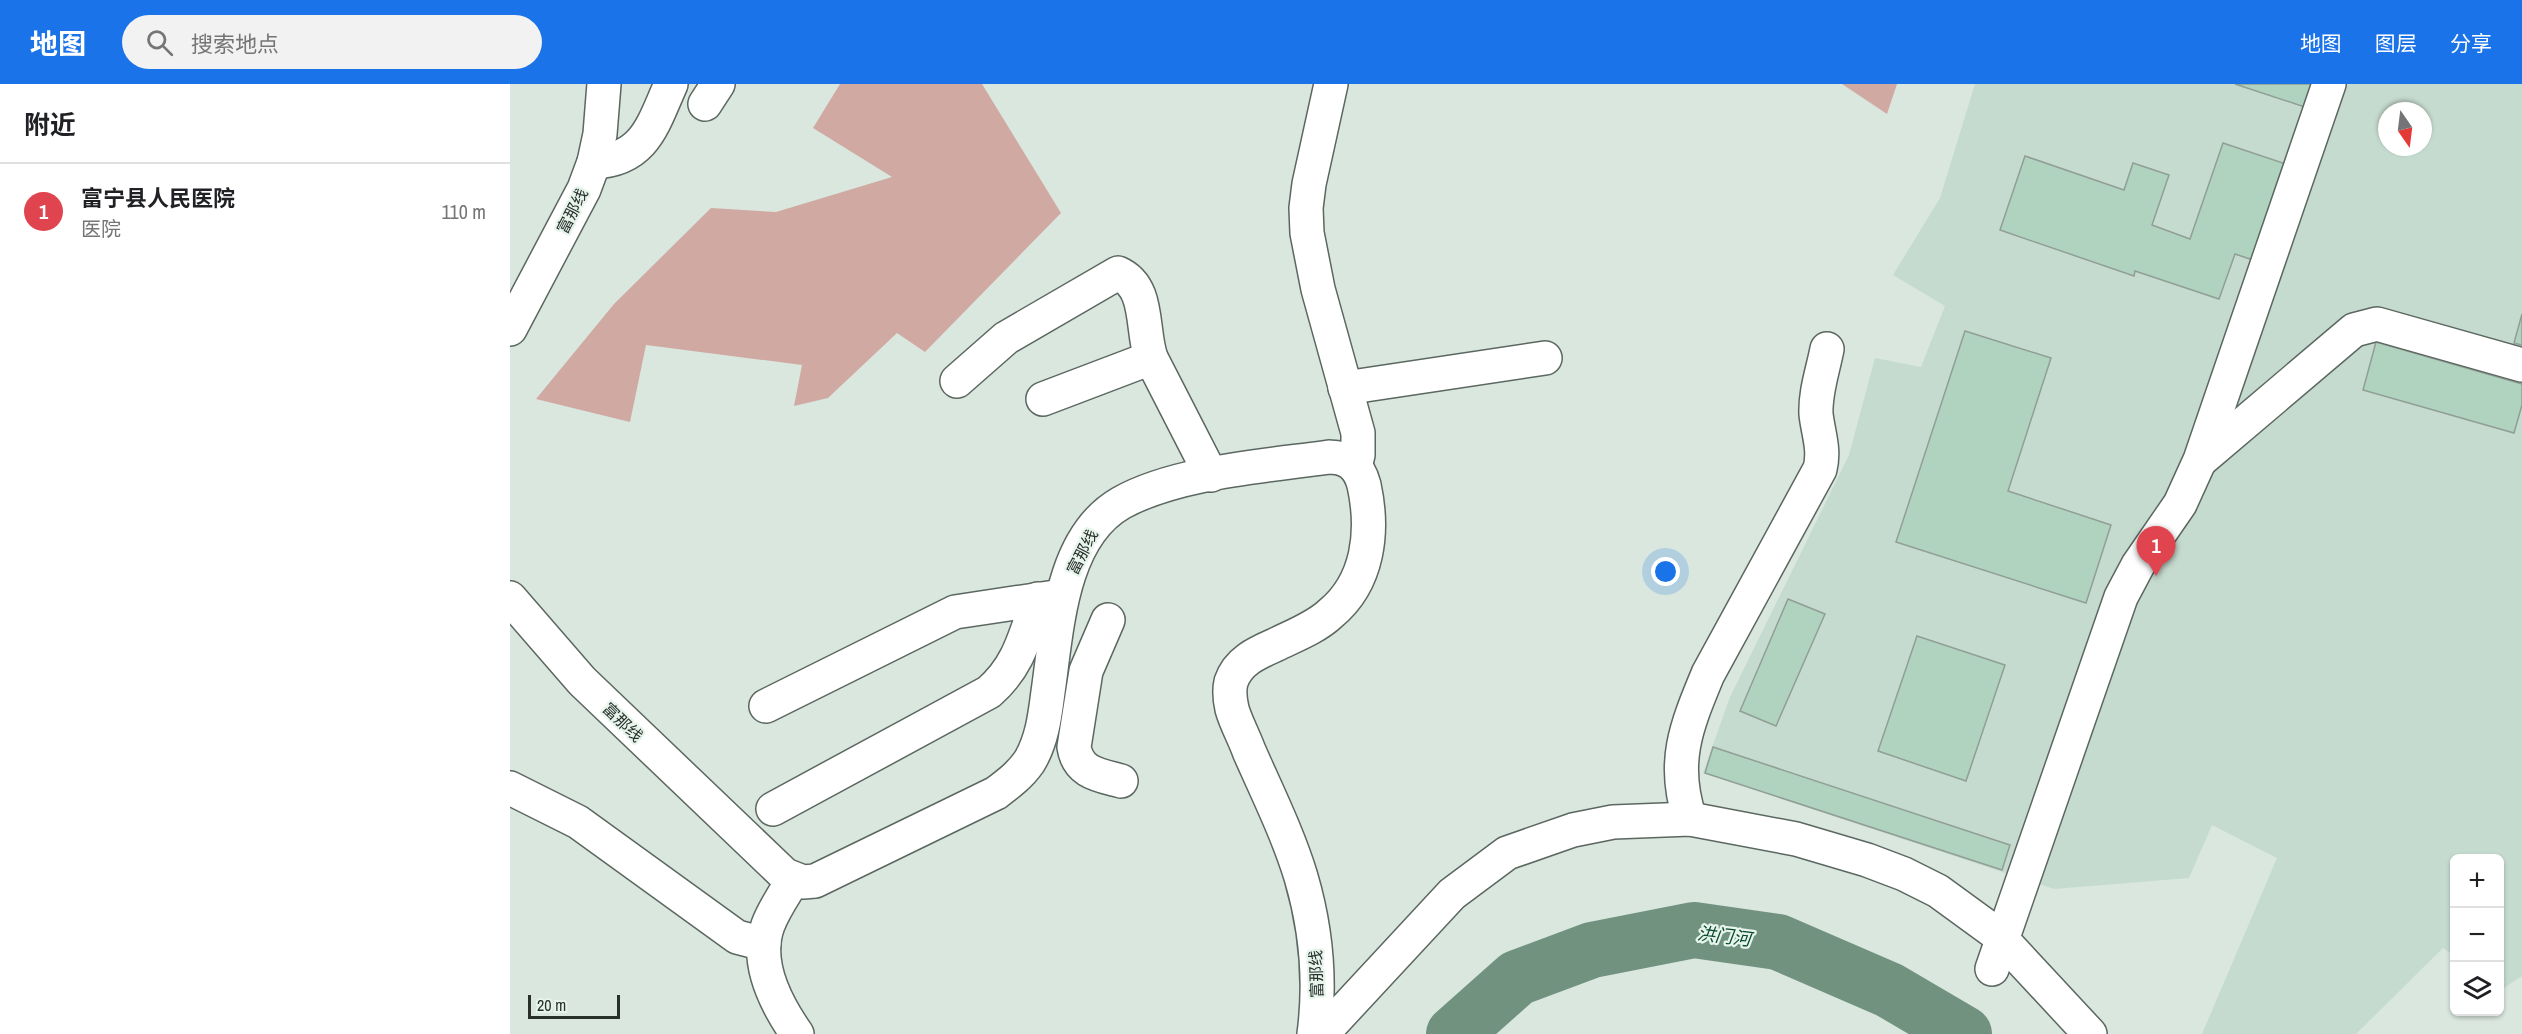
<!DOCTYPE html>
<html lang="zh">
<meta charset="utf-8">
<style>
body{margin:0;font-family:"Archivo Narrow","Noto Sans SC",sans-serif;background:#f2f2f2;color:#202124}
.controls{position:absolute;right:18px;bottom:18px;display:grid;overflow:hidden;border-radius:9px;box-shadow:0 2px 4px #0004}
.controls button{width:54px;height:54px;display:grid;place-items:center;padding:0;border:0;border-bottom:2px solid #e0e0e0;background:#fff;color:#202124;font:30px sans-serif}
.compass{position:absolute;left:1868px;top:18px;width:54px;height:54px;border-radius:50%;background:#fff;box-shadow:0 2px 4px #0004;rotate:166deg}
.scale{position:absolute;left:18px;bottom:15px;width:92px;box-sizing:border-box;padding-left:6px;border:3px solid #292f2b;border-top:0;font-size:16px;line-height:21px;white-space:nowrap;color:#292f2b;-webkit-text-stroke:4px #e6f4ec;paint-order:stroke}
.you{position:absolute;left:1156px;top:488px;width:21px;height:21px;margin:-15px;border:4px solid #fff;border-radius:50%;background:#1a73e8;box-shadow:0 0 0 9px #1a73e833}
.badge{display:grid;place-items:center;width:39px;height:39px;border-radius:50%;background:#1a73e8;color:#fff;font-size:20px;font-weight:700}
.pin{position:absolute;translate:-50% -50px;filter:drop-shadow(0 2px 3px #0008)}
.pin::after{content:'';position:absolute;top:32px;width:21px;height:18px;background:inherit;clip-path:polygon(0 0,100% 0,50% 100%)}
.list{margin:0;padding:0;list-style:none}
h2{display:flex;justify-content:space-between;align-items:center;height:78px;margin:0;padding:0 24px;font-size:26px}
h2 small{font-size:20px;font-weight:400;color:#757577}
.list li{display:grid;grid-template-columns:39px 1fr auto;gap:18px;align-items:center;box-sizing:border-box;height:96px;padding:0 24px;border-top:2px solid #e0e0e0}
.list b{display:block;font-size:22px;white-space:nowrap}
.list p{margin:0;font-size:20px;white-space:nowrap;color:#757577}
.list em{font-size:20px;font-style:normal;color:#757577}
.icon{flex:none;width:33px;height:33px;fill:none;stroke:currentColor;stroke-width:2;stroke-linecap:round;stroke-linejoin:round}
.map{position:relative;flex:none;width:2012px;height:950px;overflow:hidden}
header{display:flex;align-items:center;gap:36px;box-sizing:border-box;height:84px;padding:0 30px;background:#1a73e8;color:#fff}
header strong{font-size:28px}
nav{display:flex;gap:33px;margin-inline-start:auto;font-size:21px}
.search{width:420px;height:54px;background:#f2f2f2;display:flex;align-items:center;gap:15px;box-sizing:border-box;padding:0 21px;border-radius:33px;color:#757577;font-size:22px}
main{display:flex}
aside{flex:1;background:#fff}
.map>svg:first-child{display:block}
</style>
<header>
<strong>地图</strong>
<div class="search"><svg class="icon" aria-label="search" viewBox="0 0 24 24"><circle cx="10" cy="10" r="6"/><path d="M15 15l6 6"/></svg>搜索地点</div>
<nav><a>地图</a><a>图层</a><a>分享</a></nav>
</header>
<main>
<aside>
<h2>附近<small></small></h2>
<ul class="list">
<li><span class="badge" style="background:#e0444e">1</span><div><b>富宁县人民医院</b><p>医院</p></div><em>110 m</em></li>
</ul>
</aside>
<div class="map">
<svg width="2012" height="950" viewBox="0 0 2012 950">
<rect width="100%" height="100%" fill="#d9e7df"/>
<path fill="#c6dbcf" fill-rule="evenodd" d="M1465,0H2012V892L1991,906L1990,774H1944V872L1933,864L1846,950H1692L1767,774L1702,741L1679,794L1544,805L1193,689L1220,613L1339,371L1365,274L1411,283L1435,222L1383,191L1430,114ZM1877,27H1913V63H1877Z"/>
<g fill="#d0aaa2">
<path d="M330,0H472L551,129L415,268L387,249L318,314L284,322L292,281L136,261L120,338L26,315L104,220L201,124L266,128L382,93L303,44Z"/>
<path d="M1332,0H1387L1377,30Z"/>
</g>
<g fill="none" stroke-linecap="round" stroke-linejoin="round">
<path stroke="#71927f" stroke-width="56" d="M944,950L1007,894L1082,866L1184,846L1268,858L1379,906L1454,950"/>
</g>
<g fill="#afd3be" stroke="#919e96" stroke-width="1.5">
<path d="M1725,0H1810L1801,25Z"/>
<path d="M1713,59L1782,82L1749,178L1725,170L1709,215L1625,187L1624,192L1490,146L1515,72L1614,106L1623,79L1659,91L1642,141L1680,155Z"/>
<path d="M2012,230V261L2004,259Z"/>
<path d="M1455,247L1541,274L1498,407L1601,441L1576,519L1386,458Z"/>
<path d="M1866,258L2012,300V321L2004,349L1853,306Z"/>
<path d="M1278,515L1315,530L1266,642L1230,627Z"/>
<path d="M1407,552L1495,581L1456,697L1368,667Z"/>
<path d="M1203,663L1500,761L1492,786L1195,689Z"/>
</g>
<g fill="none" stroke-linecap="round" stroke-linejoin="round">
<g stroke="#5b6760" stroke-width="36">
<g id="minor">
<path d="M821,0L799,100L796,124L797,149L808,205L848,349V371L845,382"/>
<path d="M195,20L208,0"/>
<path d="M84,78C135,76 143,40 161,0"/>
<path d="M0,245L74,105L84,78L90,50L94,0"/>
<path d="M447,297L496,254L608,189C640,203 631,245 641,274L701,391"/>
<path d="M835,304L1035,274"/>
<path d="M533,315L641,274"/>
<path d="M1692,375L1844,246L1867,240L2012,281"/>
<path d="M0,514L72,597L275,791L293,798L305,797L486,709C498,700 510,691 519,678C532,657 535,632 538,608C547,547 550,454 611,419C666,388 756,382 819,373C838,373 849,382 854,401C864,447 859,498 820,530C805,544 783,552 765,561C747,569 728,577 721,598C719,606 720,616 722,625C726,639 734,653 739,667C757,708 778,750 791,793C806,844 811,897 804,950"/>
<path d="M598,536L576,587L564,663C568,689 589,691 611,697"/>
<path d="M256,622L445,528L545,513"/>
<path d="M0,704L68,738L227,853L254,860"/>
<path d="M263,725L479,608C509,582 515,552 528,515"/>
<path d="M1180,735C1161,679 1176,643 1198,590L1310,385C1315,365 1308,349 1306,330C1305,308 1313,286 1317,265"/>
<path d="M283,796C274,811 264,825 258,841C244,879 266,920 287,950"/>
<path d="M1482,885L1611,513L1628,481L1670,420L1690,376L1819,0"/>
<path d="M812,950L942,810L997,769L1063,746L1103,738L1180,735L1286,755L1357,776L1394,790L1428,807L1487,850L1580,950"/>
</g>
</g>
<use href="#minor" stroke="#fff" stroke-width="33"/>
</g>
<g text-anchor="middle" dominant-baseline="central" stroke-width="4.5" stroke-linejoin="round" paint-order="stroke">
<g font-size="16" fill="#292f2b" stroke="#e6f4ec">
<text transform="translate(62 127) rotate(-63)">富那线</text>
<text transform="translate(572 468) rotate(-63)">富那线</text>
<text transform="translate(113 638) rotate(44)">富那线</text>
<text transform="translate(806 890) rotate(-92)">富那线</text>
</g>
<g font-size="18" font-style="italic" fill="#094a2f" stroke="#e6f4ec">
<text transform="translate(1214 852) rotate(7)">洪门河</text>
</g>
</g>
</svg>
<div class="controls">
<button>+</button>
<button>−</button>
<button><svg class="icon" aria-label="layers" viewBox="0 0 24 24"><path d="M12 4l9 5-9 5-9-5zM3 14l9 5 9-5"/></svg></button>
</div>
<svg class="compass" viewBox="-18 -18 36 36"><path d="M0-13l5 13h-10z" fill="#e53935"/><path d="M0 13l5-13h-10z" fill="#757577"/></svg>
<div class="scale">20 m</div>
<div class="you"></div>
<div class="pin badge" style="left:1646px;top:492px;background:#e0444e">1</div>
</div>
</main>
